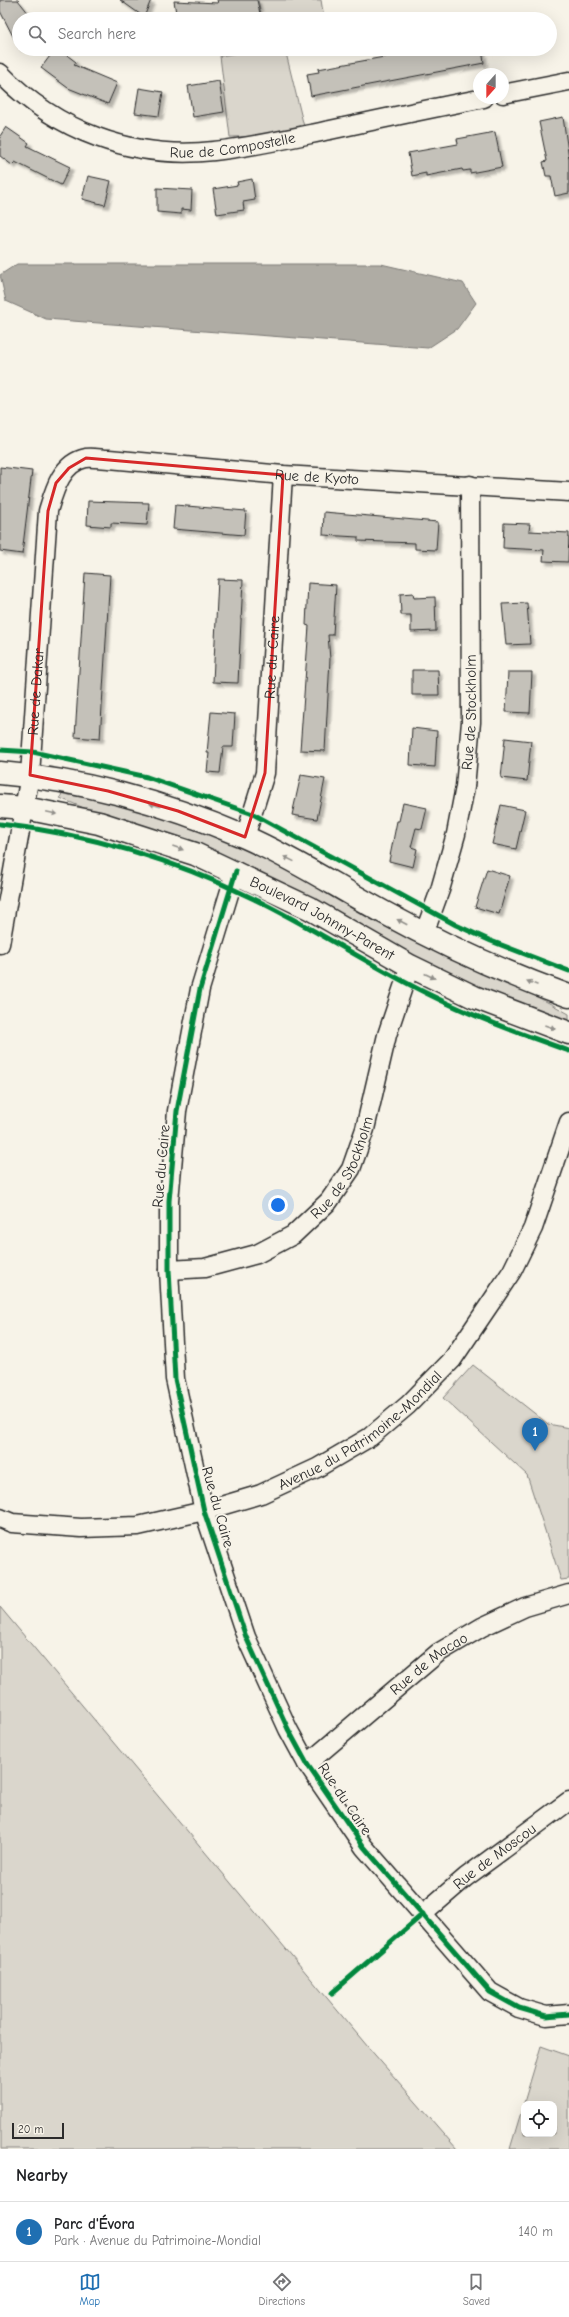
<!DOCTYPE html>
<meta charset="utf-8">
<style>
body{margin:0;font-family:"Comic Neue",sans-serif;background:#f6f6f6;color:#202124}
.controls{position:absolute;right:12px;bottom:12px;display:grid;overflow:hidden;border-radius:8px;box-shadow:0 4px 16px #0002}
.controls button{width:36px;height:36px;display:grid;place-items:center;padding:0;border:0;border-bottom:1px solid #e0e0e0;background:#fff;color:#202124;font:20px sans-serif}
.compass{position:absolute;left:473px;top:68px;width:36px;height:36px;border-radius:50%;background:#fff;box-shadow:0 4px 16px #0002;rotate:201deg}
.scale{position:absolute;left:12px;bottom:10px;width:52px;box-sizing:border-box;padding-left:4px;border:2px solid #2b2b2b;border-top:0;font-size:11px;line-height:14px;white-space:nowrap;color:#2b2b2b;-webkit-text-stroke:3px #f7f3e8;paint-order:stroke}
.you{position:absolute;left:278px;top:1205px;width:14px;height:14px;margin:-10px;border:3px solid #fff;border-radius:50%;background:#1a73e8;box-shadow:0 0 0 6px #1a73e833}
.badge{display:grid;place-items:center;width:26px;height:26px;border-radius:50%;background:#1f6fb2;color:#fff;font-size:13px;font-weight:700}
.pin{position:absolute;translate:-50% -33px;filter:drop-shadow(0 1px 2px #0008)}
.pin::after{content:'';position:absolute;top:21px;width:14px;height:12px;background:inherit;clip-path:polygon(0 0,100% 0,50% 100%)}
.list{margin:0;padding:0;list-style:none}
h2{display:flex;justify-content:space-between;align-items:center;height:52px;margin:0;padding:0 16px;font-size:17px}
h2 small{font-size:13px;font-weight:400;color:#757577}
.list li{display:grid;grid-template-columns:26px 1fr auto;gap:12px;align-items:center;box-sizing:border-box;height:60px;padding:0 16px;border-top:1px solid #e0e0e0}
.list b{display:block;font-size:15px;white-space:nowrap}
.list p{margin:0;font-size:13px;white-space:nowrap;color:#757577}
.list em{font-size:13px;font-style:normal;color:#757577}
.icon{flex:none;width:22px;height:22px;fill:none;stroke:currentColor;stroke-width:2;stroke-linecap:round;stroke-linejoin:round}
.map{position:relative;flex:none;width:569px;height:2149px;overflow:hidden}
.search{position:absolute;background:#fff;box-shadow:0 4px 16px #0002;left:12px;right:12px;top:12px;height:44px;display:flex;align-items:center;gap:10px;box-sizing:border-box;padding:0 14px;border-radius:22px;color:#757577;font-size:15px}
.sheet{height:112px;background:#fff}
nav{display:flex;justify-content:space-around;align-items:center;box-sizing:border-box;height:56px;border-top:1px solid #e0e0e0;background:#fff;font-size:11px;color:#757577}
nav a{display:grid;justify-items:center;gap:2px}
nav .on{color:#1f6fb2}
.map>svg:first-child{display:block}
</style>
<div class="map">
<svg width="569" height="2149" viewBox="0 0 569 2149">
<defs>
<filter id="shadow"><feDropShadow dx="3.5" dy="3.5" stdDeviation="1" flood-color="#0004"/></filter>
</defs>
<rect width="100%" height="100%" fill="#f7f3e8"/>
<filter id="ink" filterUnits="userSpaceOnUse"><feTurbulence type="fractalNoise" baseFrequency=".025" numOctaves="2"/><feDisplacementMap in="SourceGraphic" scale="8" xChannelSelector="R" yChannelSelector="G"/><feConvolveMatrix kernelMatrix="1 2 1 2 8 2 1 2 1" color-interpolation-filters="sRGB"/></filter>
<g filter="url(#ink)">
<g fill="#dad6cc" stroke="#82807c" fill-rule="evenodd">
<path d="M258,0H321L324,19H262Z"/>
<path d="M262,49H285L306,135L230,137L220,56Z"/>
<path d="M63,791C137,807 208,830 277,863C325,886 369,917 416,942C466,968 520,985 569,1014V1022L464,981L413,957L311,897L246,865L180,838L84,808L60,798Z"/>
<path d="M473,1365L548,1424L569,1428V1579L561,1580L527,1475L443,1398Z"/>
<path d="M0,1607L368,2047L457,2149H0Z"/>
<path d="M541,2046L569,2056V2149H510ZM524,2104H554V2134H524Z"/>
</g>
<path fill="#afaca4" stroke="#7a7874" d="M17,264H381L463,283L476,303L457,329L428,348L46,319L6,301L0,275Z"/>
<g fill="#c4c1b9" stroke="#2b2b2b" filter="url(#shadow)">
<path d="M0,0H18L33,19H19V48L0,11Z"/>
<path d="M120,0H151L144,17Z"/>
<path d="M217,0H257L261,18L177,19L174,1L218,3Z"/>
<path d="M55,49H59L76,62L74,65L117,83L108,104L68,88L41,68Z"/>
<path d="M428,49H482L484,63L311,96L307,74L319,72L318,69Z"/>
<path d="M219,81L224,112L193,117L188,86Z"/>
<path d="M139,88L163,92L159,116L135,113Z"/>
<path d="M563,117L569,159V193L555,196L551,176H546L543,162L547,161L539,122Z"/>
<path d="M6,127L29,143L27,146L70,167L61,185L15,162L12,165L0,156V136Z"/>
<path d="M495,132L502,167L470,173V170L463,171L462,169L426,176V173L412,176L408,153L458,144L457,139Z"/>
<path d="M88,176L111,181L105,205L82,199Z"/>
<path d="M252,179L255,200L243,202L244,210L217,214L213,189L238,185L237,182Z"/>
<path d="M157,188L192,190L191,210L181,209V214L157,212Z"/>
<path d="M0,467L32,471L22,554L0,551Z"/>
<path d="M88,501L149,503L147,525L111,523V527L87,525Z"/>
<path d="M175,505L246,511L244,535L173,529Z"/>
<path d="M324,512L438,522L436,550L415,549V543L358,541V537L323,535Z"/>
<path d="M504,523L530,524L529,531L569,533L568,562L543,561L544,550L503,548Z"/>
<path d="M85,573L110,575L100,739L75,737Z"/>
<path d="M218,579L243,580L238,683L213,682Z"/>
<path d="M308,583L336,585L333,635H328L330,659L325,751L300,750L309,626L306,625Z"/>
<path d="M413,593L414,598L435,597L436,631L411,632V615H401L400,594Z"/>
<path d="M527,603L530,644L506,645L502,604Z"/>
<path d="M412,670H438L439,695H412Z"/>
<path d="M508,672H532L530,713L506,712Z"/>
<path d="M211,712L235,714L233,747H223L220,773L207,772L209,753H207Z"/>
<path d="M412,728L437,731L435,767L410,765Z"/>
<path d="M505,738L531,741L527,781L501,778Z"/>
<path d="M301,775L325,779L317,819L292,815Z"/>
<path d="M403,803L427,808L422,829L416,828L411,847L417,849L413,867L389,861L397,821H399Z"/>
<path d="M501,805L525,810L516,849L492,844Z"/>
<path d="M487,869L510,876L499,914L475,907Z"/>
</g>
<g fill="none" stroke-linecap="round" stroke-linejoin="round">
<g stroke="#2b2b2b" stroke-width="21">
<g id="street">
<path id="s1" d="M0,73C56,131 132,160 214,151C253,147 291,138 330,130C381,119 433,108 484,98"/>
<path d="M503,94L569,81"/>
<path id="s2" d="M245,837L265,773L283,475"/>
<path d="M236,871L200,989L177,1111L169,1201V1270L175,1379L204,1511L246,1637L288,1729L307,1764L364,1847L490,1992L519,2008L546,2016L569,2014"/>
<path id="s3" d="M424,934L440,890L456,834L465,787L471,722L470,485"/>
<path id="s4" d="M0,944L30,775L48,511C54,491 61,463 86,458C93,457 102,459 109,459L283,475L569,492"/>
<path id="s5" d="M169,1270L205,1268L257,1254L293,1235L329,1201L351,1169L365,1129L387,1035L410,966"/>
<path id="s6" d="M0,1518L12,1523L81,1528L138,1526L204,1511L261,1494L317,1468L370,1437L408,1405L452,1360L496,1295L512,1271L533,1228L569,1122"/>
<path id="s7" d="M307,1764L438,1653L482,1627L525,1607L569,1594"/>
<path id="s8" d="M423,1914L466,1877L569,1801"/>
</g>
</g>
<g stroke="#2b2b2b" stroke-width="25">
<g id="secondary">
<path d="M0,773C84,780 168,804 245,837C293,858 337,887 383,912C443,945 505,973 569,996"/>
<path id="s9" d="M0,806L25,808L99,823L195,854L309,908L410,966L474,997L569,1033"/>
</g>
</g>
<use href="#street" stroke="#f7f3e8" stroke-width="18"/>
<use href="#secondary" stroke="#f7f3e8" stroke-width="22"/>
<g stroke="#f7f3e8" stroke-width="8">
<g id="cycleway">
<path d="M0,750L33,752L147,777L253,814L456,925L491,941L569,971"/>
<path d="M0,824C88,834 175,860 254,899C314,928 369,965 428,994C474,1017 521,1034 569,1051"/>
<path d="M236,871L200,989L177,1111L169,1201V1270L175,1379L204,1511L246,1637L288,1729L307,1764L364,1847L490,1992L519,2008L546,2016L569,2014"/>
<path d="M332,1993L423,1914"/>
</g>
</g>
<use href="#cycleway" stroke="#00873e" stroke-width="5"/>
</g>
<defs><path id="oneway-solid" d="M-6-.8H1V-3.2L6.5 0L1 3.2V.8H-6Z"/></defs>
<g fill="#918f8a">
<use href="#oneway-solid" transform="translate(155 805) rotate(-164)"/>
<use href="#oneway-solid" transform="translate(52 813) rotate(12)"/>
<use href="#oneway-solid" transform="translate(178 848) rotate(20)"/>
<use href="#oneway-solid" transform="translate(289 859) rotate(-154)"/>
<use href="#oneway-solid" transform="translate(402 922) rotate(-152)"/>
<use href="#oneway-solid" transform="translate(430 976) rotate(25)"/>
<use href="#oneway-solid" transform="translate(532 983) rotate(-158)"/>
<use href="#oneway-solid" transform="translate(550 1027) rotate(20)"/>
</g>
</g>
<path fill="none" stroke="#d62828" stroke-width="3" stroke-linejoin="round" d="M86,458L283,475L265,773L245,837L178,811L108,791L30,775L48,511L56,483L69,468Z"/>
<g text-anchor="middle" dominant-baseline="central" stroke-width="4" stroke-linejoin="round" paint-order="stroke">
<g font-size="15" fill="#2b2b2b" stroke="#f7f3e8">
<text stroke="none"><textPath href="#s1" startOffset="255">Rue de Compostelle</textPath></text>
<text stroke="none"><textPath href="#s4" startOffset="737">Rue de Kyoto</textPath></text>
<text stroke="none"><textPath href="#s2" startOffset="183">Rue du Caire</textPath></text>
<text stroke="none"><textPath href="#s4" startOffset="255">Rue de Dakar</textPath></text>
<text stroke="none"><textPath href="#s3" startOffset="228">Rue de Stockholm</textPath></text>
<text stroke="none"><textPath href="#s9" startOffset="344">Boulevard Johnny-Parent</textPath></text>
<text stroke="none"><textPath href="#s5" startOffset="216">Rue de Stockholm</textPath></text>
<text transform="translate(161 1166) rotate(-85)">Rue du Caire</text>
<text stroke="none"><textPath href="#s6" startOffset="385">Avenue du Patrimoine-Mondial</textPath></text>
<text transform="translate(218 1507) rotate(74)">Rue du Caire</text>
<text stroke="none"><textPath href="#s7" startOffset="158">Rue de Macao</textPath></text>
<text transform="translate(345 1799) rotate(56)">Rue du Caire</text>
<text stroke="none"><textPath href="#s8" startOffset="92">Rue de Moscou</textPath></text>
</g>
</g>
</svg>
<div class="controls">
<button><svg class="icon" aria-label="locate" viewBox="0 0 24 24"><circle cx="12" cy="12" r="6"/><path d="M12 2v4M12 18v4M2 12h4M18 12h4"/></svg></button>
</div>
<svg class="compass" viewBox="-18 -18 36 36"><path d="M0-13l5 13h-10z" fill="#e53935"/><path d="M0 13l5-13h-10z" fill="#757577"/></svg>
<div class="scale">20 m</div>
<div class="you"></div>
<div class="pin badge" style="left:535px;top:1451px">1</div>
<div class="search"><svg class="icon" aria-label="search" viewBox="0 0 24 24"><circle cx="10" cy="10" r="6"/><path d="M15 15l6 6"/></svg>Search here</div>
</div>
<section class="sheet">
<h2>Nearby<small></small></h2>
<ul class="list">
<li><span class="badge">1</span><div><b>Parc d'Évora</b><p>Park · Avenue du Patrimoine-Mondial</p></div><em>140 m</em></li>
</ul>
</section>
<nav>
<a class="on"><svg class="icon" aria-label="map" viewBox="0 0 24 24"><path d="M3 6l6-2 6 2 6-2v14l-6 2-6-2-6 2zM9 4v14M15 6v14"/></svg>Map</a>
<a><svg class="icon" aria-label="directions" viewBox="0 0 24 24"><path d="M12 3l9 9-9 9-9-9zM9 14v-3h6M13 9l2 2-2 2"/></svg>Directions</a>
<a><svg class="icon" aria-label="saved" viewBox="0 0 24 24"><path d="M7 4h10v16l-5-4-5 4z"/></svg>Saved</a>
</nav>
